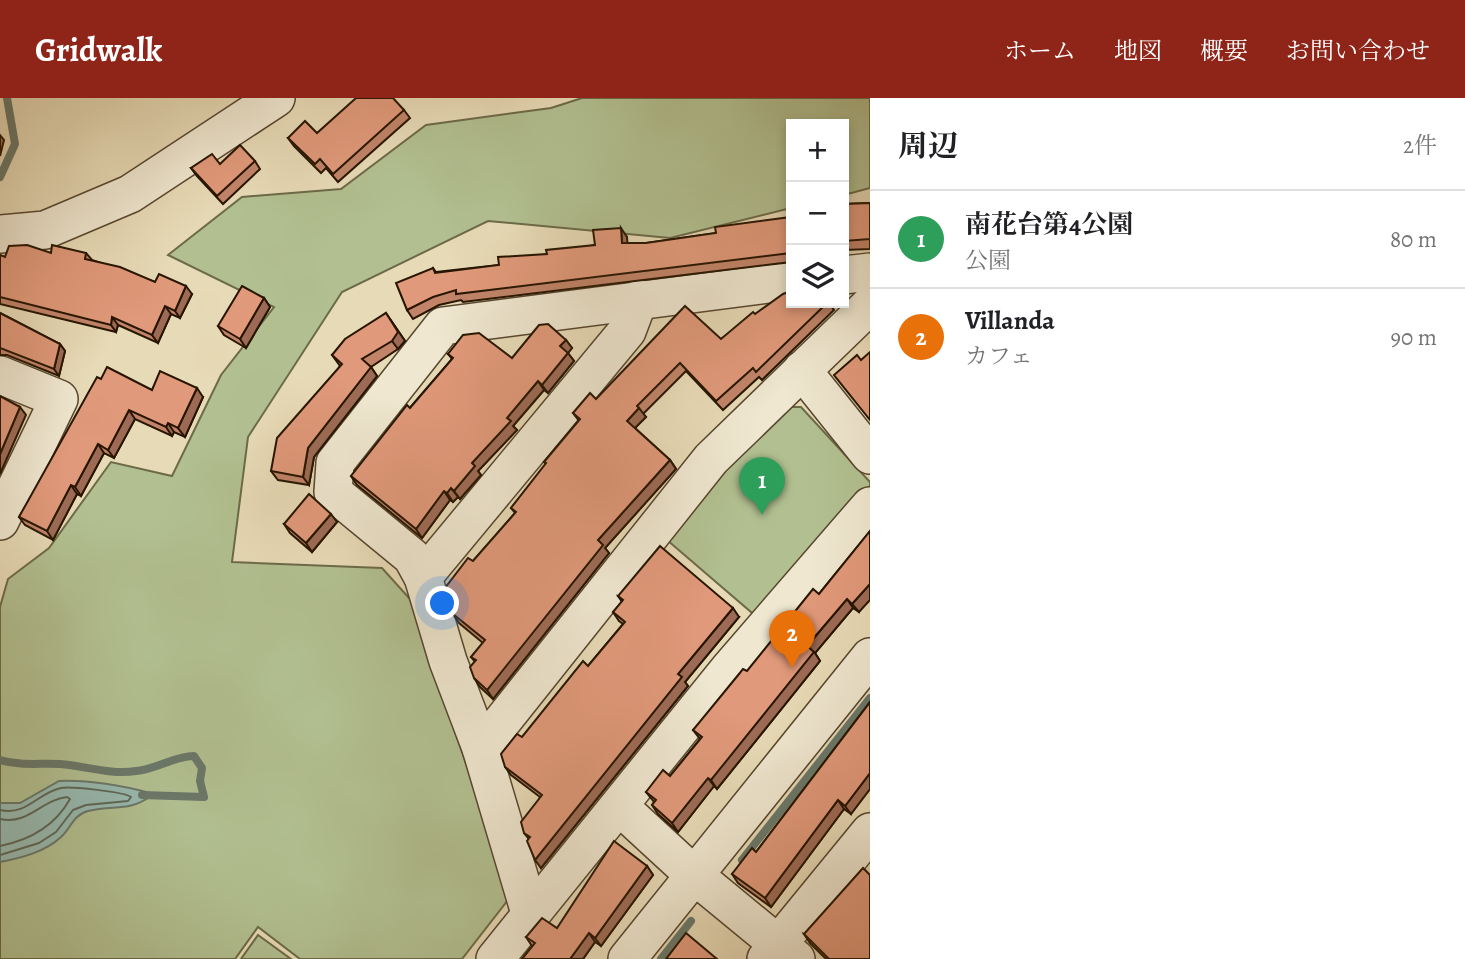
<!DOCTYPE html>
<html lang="ja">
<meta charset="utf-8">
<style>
body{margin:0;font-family:Alegreya,"Noto Serif JP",serif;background:#f6f6f6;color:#202124}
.controls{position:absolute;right:21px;top:21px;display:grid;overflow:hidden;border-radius:0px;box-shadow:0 4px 10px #0003}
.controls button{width:63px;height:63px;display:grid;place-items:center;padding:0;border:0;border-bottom:2px solid #e0e0e0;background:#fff;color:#202124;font:35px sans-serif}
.you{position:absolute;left:443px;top:506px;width:24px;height:24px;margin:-18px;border:5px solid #fff;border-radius:50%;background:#1a73e8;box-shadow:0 0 0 10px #1a73e833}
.badge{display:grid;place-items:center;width:46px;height:46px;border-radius:50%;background:#8f2418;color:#fff;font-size:23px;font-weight:700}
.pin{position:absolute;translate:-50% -58px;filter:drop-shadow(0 2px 4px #0008)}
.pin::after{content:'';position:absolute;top:37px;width:24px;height:21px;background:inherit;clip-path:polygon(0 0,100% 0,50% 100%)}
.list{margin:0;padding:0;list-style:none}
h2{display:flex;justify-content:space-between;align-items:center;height:91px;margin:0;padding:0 28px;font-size:30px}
h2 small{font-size:23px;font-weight:400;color:#757577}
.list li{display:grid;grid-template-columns:46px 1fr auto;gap:21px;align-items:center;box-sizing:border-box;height:98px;padding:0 28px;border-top:2px solid #e0e0e0}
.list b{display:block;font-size:26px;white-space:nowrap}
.list p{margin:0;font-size:23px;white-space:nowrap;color:#757577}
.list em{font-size:23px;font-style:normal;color:#757577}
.icon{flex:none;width:38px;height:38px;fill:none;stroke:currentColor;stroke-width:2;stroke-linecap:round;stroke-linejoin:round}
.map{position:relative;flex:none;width:870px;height:861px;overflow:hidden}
header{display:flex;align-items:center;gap:42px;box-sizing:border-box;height:98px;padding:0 35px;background:#8f2418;color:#fff}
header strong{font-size:33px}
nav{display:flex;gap:38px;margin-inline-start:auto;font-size:24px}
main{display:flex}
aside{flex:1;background:#fff}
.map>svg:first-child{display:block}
</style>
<header>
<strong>Gridwalk</strong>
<nav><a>ホーム</a><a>地図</a><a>概要</a><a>お問い合わせ</a></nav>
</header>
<main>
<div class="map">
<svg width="870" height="861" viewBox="0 0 870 861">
<rect width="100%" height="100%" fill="#e7dab6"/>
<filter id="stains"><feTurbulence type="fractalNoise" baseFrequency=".00286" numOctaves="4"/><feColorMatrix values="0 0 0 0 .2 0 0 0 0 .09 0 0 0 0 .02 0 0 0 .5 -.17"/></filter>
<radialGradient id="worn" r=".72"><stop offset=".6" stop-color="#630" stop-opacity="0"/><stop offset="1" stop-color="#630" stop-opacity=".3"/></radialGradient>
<g fill="#b2c091" stroke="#6c6a48" stroke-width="2">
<path d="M582,0H870V90L844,97V26H791V110L670,140L488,123L342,194L248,339L232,464L382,470L410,501L511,798L462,861H300L258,829L235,861H0V509L8,481L49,450L111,364L172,378L221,277L274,209L168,157L242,99L341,91L426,27L551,10Z"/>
<path d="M782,309H801L870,384V399L758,520L660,436Z"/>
<path d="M258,837L291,861H241Z"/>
</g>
<path fill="#97bab0" stroke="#6a786a" stroke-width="2" d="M59,683C87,682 123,688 150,695L151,698C127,715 114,706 88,713C73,717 71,730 61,739C45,754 21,760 0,764V705H20Z"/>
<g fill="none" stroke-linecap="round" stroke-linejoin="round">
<g stroke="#5f6858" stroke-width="2">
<path d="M0,712C27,718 37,695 61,690C70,688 125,694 131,699L128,703L86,707L73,712L56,734L39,745L0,757"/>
<path d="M0,721C29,727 41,702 67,699L70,701C55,728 30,742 0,748"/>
</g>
<g stroke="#6a786a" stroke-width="8">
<path d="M0,79L15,46L7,0"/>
<path d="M0,662C21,668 38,665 60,666C86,668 110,677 136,673C157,671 174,658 194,658L202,670L200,683L204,699L142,697"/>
<path d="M742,762L870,600"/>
<path d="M661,861L691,823"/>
</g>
<g stroke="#57462e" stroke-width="40">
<g id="minor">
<path d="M0,136L45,132L130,96L276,0"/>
<path d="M844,177L870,174"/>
<path d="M802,272L870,357"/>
<path d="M0,277L59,301L0,423"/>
<path d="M423,479L627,233L639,201"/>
<path d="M481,650L711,361L870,207"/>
<path d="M619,708L694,777L796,861"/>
<path d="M530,815L481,650L448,563L423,479L412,459L333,394L335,365L443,228L791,183"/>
<path d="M495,861L729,571L870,408"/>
<path d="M627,861L870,559"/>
<path d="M766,861L870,734"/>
</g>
</g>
<use href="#minor" stroke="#efe7d0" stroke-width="37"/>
</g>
<g fill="#c18469" stroke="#271500" stroke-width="2">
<path d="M404,12L410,20L338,84L326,70L321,75L294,48L288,40L317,35Z"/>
<path d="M255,63L260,71L223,106L197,78L191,70Z"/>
<path d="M870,105V151L844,152V106Z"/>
<path d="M791,119V164L463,204L461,202L439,207L413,221L407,212L433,170L436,174L499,167L547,156L595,147L627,139V145H646L716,135Z"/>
<path d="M51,155H86L92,162L155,184L192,196L180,220L171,216L158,245L118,227L116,234L0,206V157L5,159Z"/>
<path d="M264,200L270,209L246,250L224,237L218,228Z"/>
<path d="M791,205H829L834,212L762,282L759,279L723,312L686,273L643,316L646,319L635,330L670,362L676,371L605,450L609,455L493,601L480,589L474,580L475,564L471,559L483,545L459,525L453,516L451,498L445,490L473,463L515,415L511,410L546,366L544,364L579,323L573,315L596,301L721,241L755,216Z"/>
<path d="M0,215L60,246L65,253L59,278L7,257H0Z"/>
<path d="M386,215L405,243L398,251L371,269L377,278L314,359L309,387L278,382L271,373L340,268L332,257Z"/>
<path d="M566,242L572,250L568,255L574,263L548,295L544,292L513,328L517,332L478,373L481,377L460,401L458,399L453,404L450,402L422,440L357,387L351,378L452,261L448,256L512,260Z"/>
<path d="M101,281L152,292L203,299L185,339L174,334L172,338L135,321L114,360L104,355L81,398L77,396L53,442L25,427L19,419Z"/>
<path d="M337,424L312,454L290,435L284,426Z"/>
<path d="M870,433L859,514L853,510L815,555L820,563L717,691L714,688L678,734L658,716L652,707L654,704L646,694L670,678L700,641L693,632L819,496Z"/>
<path d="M618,498L739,519L685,584L688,588L541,770L529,741L524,735L540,699L511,677L505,669L522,639L588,568L623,526L619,523L613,514L622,504Z"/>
<path d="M870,604L851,716L844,711L771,809L738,785L732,776L756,754Z"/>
<path d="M647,768L653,777L601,848L595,844L583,861H522L532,848L526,839L557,830Z"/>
<path d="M804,836L870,861H826L810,845Z"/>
</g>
<g fill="#9d6b55" stroke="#271500" stroke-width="2">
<path d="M0,37L4,42L0,58Z"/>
<path d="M621,130L627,139L628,154L622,145Z"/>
<path d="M186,188L192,196L180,220L175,213Z"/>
<path d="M264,200L270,209L246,250L240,241Z"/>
<path d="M165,208L171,216L158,245L152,237Z"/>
<path d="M112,219L118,227L116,234L111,227Z"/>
<path d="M392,224L405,243L398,251L392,243Z"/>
<path d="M566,242L572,250L568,255L574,263L548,295L542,287L560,248Z"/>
<path d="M60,246L65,253L59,278L54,271Z"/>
<path d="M371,269L377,278L314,359L309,387L303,379L308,350Z"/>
<path d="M538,283L544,292L513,328L517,332L478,373L481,377L460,401L454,393L472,365L507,320Z"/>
<path d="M197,290L203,299L185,339L178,330Z"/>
<path d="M20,309L26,317L0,376V356Z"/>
<path d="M639,310L646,319L633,332L627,323Z"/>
<path d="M129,312L135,321L114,360L108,352Z"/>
<path d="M168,325L174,334L172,338L166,329Z"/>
<path d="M98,346L104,355L81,398L75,389Z"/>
<path d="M670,362L676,371L605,450L609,455L493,601L487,592L598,442Z"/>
<path d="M71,387L77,396L53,442L47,433Z"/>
<path d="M451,390L458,399L453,404L447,395Z"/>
<path d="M444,393L450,402L422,440L416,431Z"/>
<path d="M331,416L337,424L312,454L306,445Z"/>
<path d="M870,486V502L859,514L852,506Z"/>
<path d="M847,501L853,510L815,555L820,563L717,691L711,682L807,548Z"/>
<path d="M733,510L739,519L685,584L688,588L541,770L535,762L678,576Z"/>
<path d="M870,675V691L851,716L845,708Z"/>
<path d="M708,680L714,688L678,734L672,725Z"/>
<path d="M838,702L844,711L771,809L765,800Z"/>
<path d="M647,768L653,777L601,848L595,840Z"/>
<path d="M589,835L595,844L583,861H570Z"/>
</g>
<g fill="#e0997a" stroke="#271500" stroke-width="2">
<path d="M356,0H393L404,12L333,76L320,61L315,66L288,40L305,23L317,35Z"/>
<path d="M240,47L255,63L217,98L191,70L212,56L220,66Z"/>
<path d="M870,105V141L844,143V106Z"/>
<path d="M791,119V152H790L791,155L456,196V192L433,199L407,212L396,185L433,170L435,175L499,167L498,159L547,156L546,152L595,147L593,132L621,130L622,145H646L716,135L715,129Z"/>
<path d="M27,147L51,155L52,147L86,155L85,161L120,169L155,184L159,176L186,188L175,213L165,208L152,237L112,219L111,227L0,199V157L5,159L9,148Z"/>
<path d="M242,188L264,200L240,241L218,228Z"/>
<path d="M791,193V205H827L756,274L753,270L716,303L680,265L637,308L639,310L627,323L670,362L598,442L603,447L487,592L474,580L470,569L476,562L471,559L485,542L453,516L448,501L452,497L445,490L468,460L473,463L516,414L511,410L546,365L544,364L580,321L573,315L590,295L596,301L685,208L721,241L753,214L755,216L783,196Z"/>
<path d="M0,215L60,246L54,271L0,250Z"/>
<path d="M386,215L398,234L392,243L362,261L371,269L308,350L303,379L271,373L277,340L342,266L332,257L345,241Z"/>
<path d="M548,226L566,242L560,248L568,255L542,287L538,283L507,320L511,323L472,365L475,368L454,393L451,390L447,395L444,393L416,431L351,378L407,307L410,310L453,260L448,256L463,237L479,235L512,260L539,227Z"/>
<path d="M870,254V322L834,277L857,257L861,262Z"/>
<path d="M107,269L152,292L160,273L197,290L178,330L168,325L166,329L129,312L108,352L98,346L75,389L71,387L47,433L19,419L97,279L101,281Z"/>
<path d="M0,298L20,309L0,356Z"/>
<path d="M309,396L331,416L306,445L284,426Z"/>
<path d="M870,433V486L852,506L847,501L807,548L814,554L711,682L708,680L672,725L652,707L656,702L646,694L663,672L670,678L702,639L693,632L739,576L743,571L747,573L813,491L819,496Z"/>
<path d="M660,448L733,510L678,576L682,579L535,762L527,743L530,739L524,735L521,724L542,697L505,669L501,656L517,636L522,639L583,563L588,568L625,524L613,514L623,502L618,498Z"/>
<path d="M870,604V675L845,708L838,702L765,800L732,776L752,750L756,754Z"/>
<path d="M614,743L647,768L595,840L589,835L570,861H522L535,845L526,839L542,820L557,830Z"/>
<path d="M863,770L870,777V861H829L804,836Z"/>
<path d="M686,835L717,861H666Z"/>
</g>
<rect width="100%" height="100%" filter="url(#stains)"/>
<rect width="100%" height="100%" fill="url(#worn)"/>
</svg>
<div class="controls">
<button>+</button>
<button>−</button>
<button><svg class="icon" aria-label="layers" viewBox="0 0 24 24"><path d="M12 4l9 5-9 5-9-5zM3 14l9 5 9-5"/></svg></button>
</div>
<div class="you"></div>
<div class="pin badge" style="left:762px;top:417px;background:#2e9e5b">1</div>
<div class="pin badge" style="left:792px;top:570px;background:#e8710a">2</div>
</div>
<aside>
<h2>周辺<small>2件</small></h2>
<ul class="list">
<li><span class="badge" style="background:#2e9e5b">1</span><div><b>南花台第4公園</b><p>公園</p></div><em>80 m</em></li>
<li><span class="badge" style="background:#e8710a">2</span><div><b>Villanda</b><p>カフェ</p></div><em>90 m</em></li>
</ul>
</aside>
</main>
